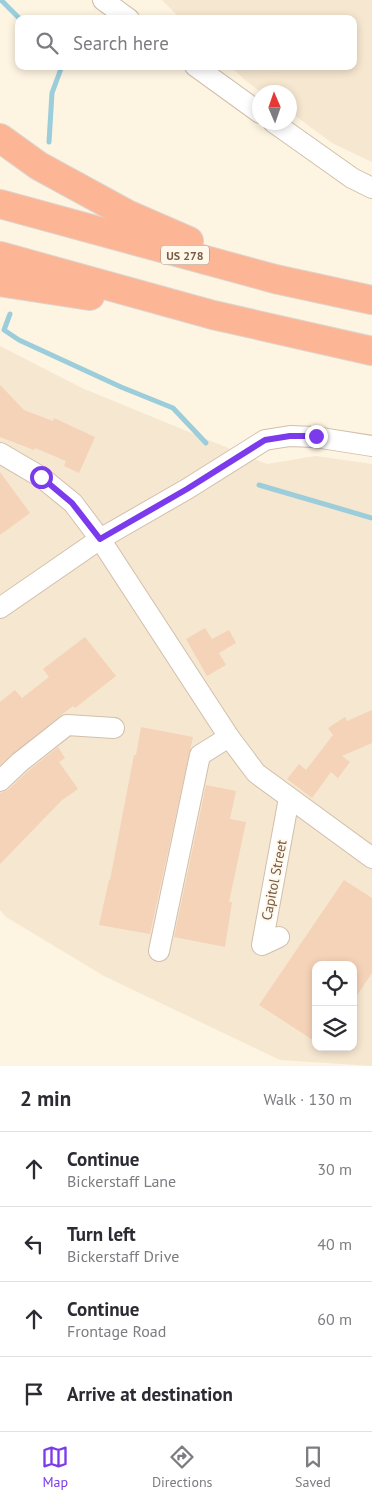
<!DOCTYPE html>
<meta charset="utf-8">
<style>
body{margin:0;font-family:"PT Sans",sans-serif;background:#f2f2f3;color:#2b2b33}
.controls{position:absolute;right:15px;bottom:15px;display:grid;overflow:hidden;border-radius:10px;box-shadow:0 2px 8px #0003}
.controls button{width:45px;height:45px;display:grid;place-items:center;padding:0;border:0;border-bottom:1px solid #e1e1e2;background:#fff;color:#2b2b33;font:25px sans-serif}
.compass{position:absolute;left:252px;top:85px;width:45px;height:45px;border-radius:50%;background:#fff;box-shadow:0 2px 8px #0003;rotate:358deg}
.stop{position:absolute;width:15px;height:15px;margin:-11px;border:4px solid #7c3aed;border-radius:50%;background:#fff}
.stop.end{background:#7c3aed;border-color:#fff;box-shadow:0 1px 5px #0008}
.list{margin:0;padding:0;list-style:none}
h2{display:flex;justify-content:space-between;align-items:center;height:65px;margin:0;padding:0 20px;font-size:21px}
h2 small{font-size:16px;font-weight:400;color:#7c7c81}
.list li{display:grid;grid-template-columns:32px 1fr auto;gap:15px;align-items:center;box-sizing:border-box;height:75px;padding:0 20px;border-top:1px solid #e1e1e2}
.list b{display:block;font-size:19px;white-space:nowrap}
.list p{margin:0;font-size:16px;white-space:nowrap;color:#7c7c81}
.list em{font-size:16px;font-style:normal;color:#7c7c81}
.icon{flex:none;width:28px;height:28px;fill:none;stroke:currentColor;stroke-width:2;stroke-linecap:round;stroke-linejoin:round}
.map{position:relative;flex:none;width:372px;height:1066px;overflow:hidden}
.search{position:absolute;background:#fff;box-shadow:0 2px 8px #0003;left:15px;right:15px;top:15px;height:55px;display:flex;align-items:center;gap:12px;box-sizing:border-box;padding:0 18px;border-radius:10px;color:#7c7c81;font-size:19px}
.sheet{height:365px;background:#fff}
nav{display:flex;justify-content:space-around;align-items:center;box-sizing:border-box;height:70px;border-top:1px solid #e1e1e2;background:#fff;font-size:14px;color:#7c7c81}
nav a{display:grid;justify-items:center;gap:2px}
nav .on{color:#7c3aed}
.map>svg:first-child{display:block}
</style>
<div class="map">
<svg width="372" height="1066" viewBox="0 0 372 1066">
<rect width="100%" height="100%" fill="#fef4e2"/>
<g fill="#f6e7d0" fill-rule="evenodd">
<path d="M162,0H372V162L332,143L290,112V92H261L246,81L230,66H353V19H181Z"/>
<path d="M0,346L82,388L267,464L316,456L372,464V1066L280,1060L104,976L6,917L0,910ZM316,965H353V1047H316Z"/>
</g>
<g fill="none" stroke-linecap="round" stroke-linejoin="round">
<g stroke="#9bcddb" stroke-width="5">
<path d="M1,0L20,19"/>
<path d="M49,142L52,93L62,66"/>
<path d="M10,314L4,330L19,340L121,387L173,408L206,443"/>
<path d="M259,485L372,518"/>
</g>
</g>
<g fill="#f5d3b8">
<path d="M0,385L24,410L53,421L54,418L95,437L79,473L64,466L66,461L35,448L34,450L0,437Z"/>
<path d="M0,472L30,513L0,535Z"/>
<path d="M205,628L212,639L229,630L236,643L219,653L226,665L207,676L186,639Z"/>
<path d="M85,637L116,676L75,708L73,706L60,716L0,765V702L15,690L22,698L49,677L43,669Z"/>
<path d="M372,710V743L342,756L350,762L338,778L331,772L312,798L287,779L299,764L306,770L333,735L328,728L345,717L347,721Z"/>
<path d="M141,727L193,737L150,934L99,925L109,880H110L134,755H136Z"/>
<path d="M58,747L65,758L59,762L78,789L62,800L0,864V793L8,790L28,771Z"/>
<path d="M206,785L236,791L230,819L246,822L229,902H232L225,947L174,937Z"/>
<path d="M344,880L372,898V973L353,1001V965H316V1042L259,1005Z"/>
</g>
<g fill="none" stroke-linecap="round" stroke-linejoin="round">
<g stroke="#d1bfab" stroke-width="22">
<g id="minor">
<path d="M103,0L129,19"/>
<path d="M195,66L260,113"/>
<path d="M273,122L352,178L372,188"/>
<path d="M0,453L41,477L73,503L100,539L229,737L256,773L372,858"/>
<path d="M0,608L100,539L187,489L265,440L290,436L315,437L372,446"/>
<path d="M0,781L20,762L67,725L114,728"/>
<path d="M279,937L262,945L289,798"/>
<path d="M159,951L200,755L229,737"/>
</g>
</g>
<g stroke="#dcd4cf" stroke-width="30">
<g id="highway">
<path d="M0,138L39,166L127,214L189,241"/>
<path d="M0,204L275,279L372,300"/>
<path d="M0,256L213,315L372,351"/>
<path d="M0,282L90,296"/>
</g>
</g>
<use href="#minor" stroke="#fff" stroke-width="20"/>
<use href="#highway" stroke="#fcb595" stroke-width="28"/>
</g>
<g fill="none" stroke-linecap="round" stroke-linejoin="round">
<path stroke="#7c3aed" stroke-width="6" d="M41,477L72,503L100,539L187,489L265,440L290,436H316"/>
</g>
<g text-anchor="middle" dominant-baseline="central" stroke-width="4" stroke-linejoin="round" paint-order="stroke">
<rect fill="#fff8ea" stroke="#a08a78" stroke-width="1" x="161" y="245.5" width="48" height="19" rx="4"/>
<g font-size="12" font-weight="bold" fill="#775b47">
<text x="185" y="255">US 278</text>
</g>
<g font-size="14" fill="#775b47" stroke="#fff8ea">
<text transform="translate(274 880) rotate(-79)">Capitol Street</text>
</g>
</g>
</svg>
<div class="controls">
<button><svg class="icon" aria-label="locate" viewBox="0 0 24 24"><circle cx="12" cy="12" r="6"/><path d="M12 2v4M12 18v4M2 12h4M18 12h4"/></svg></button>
<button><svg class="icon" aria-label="layers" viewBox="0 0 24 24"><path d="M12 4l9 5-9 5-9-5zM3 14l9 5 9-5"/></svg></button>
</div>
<svg class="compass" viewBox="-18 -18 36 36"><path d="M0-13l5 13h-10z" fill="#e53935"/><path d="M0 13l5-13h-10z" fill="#7c7c81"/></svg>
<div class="stop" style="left:41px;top:477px"></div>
<div class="stop end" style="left:316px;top:436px"></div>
<div class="search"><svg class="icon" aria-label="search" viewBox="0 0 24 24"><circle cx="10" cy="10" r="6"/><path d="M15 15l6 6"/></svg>Search here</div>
</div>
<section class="sheet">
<h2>2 min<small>Walk · 130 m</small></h2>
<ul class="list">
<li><svg class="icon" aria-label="ahead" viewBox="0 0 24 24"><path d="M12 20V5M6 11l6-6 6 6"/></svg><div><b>Continue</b><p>Bickerstaff Lane</p></div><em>30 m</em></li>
<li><svg class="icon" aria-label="left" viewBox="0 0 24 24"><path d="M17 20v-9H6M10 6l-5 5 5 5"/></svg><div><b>Turn left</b><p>Bickerstaff Drive</p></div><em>40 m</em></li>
<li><svg class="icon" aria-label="ahead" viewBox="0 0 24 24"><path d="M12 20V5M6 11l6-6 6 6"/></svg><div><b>Continue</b><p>Frontage Road</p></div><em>60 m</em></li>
<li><svg class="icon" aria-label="arrive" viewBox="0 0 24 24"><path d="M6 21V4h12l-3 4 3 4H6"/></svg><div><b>Arrive at destination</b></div></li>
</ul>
</section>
<nav>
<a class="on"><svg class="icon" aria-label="map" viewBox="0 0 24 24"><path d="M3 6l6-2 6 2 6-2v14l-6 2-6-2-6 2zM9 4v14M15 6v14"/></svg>Map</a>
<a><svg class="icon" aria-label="directions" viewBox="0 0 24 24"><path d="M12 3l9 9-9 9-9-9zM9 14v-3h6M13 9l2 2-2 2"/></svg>Directions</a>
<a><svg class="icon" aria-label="saved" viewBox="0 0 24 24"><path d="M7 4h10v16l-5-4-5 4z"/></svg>Saved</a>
</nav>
